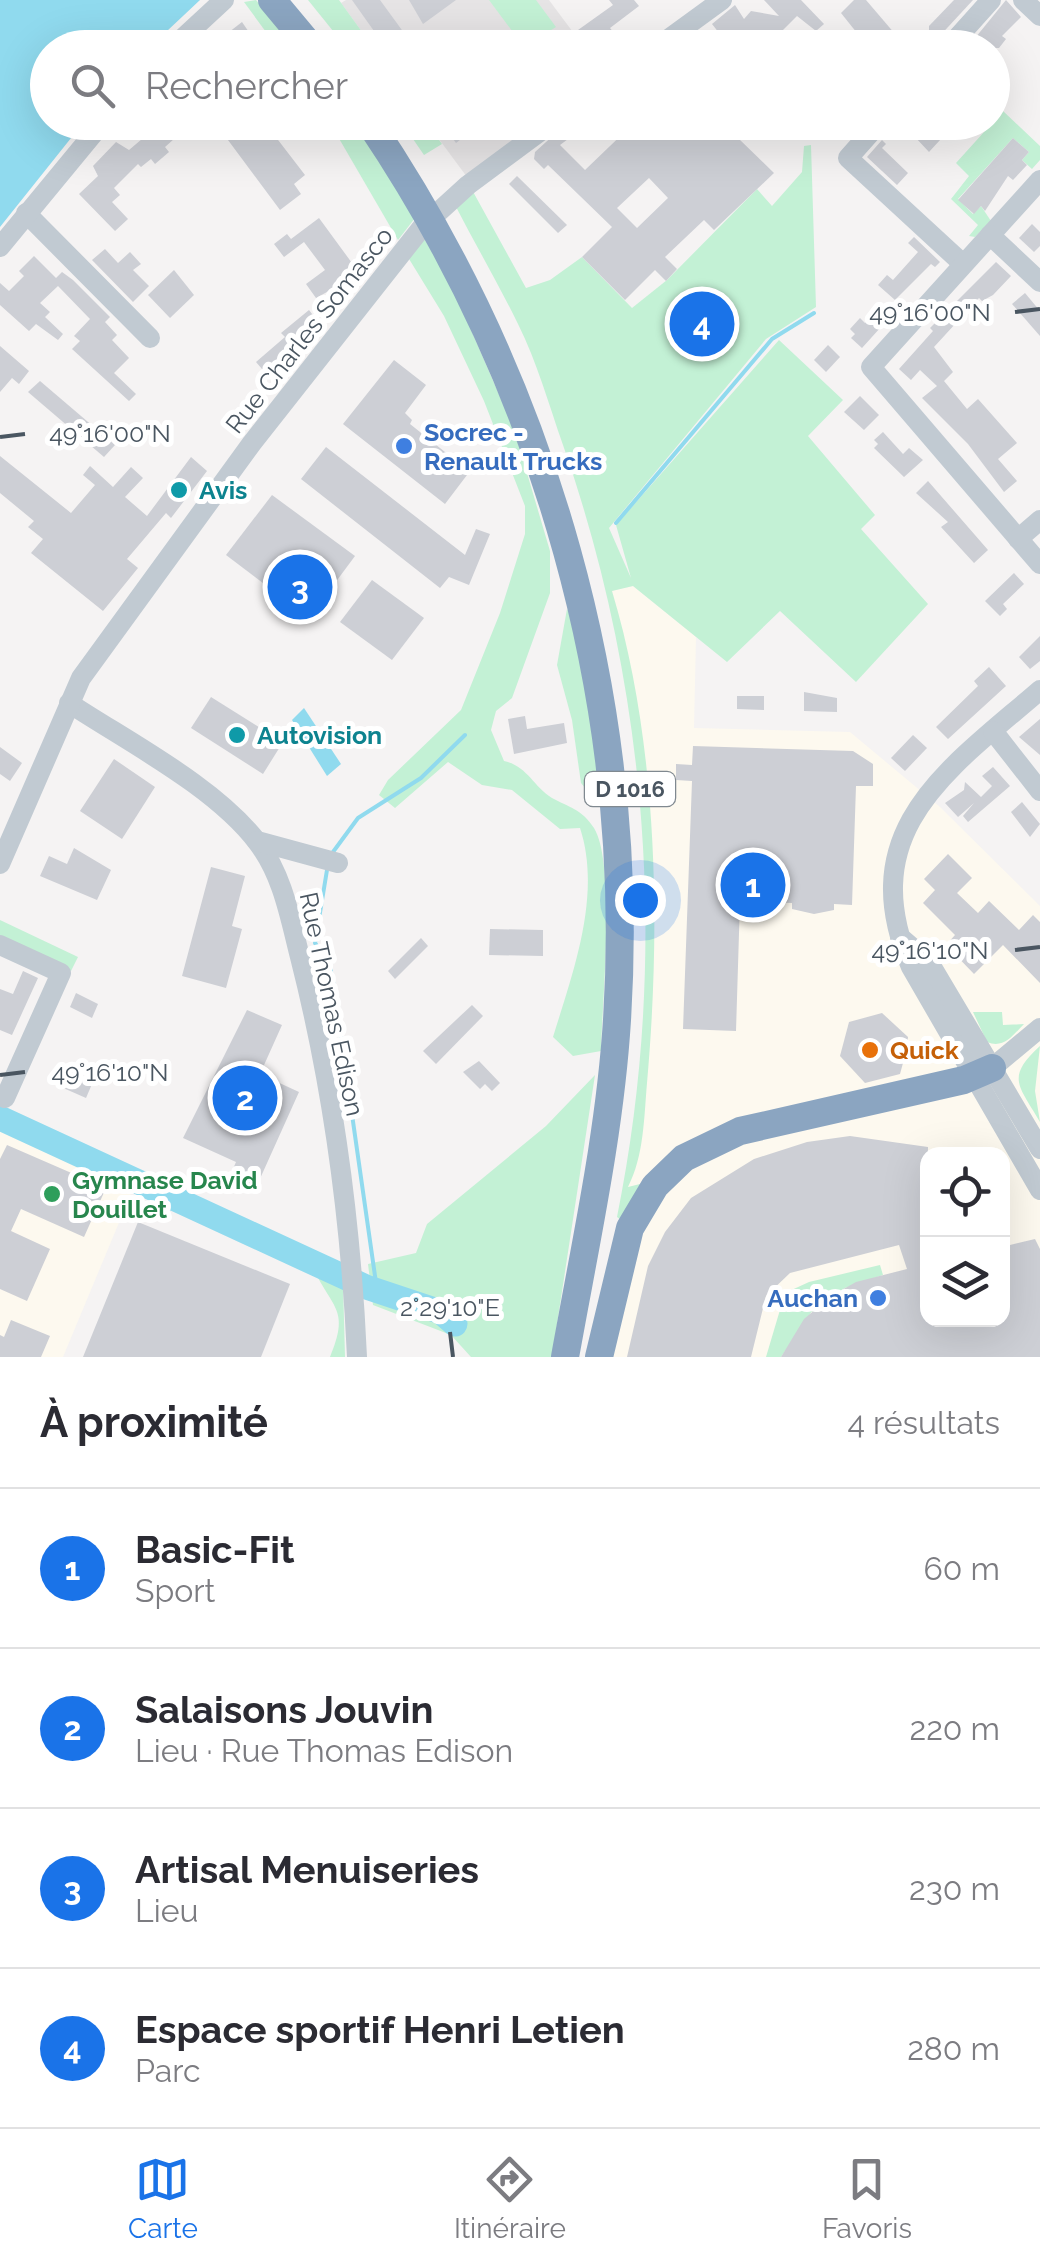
<!DOCTYPE html>
<html lang="fr">
<meta charset="utf-8">
<style>
body{margin:0;font-family:Raleway,sans-serif;background:#f7f7f7;color:#2b2b33}
.controls{position:absolute;right:30px;bottom:30px;display:grid;overflow:hidden;border-radius:20px;box-shadow:0 10px 40px #0002}
.controls button{width:90px;height:90px;display:grid;place-items:center;padding:0;border:0;border-bottom:2px solid #e1e1e2;background:#fff;color:#2b2b33;font:50px sans-serif}
.you{position:absolute;left:640px;top:900px;width:35px;height:35px;margin:-25px;border:8px solid #fff;border-radius:50%;background:#1a73e8;box-shadow:0 0 0 15px #1a73e833}
.badge{display:grid;place-items:center;width:65px;height:65px;border-radius:50%;background:#1a73e8;color:#fff;font-size:32px;font-weight:700}
.pin{position:absolute;translate:-50% -50%;border:5px solid #fff;box-shadow:0 2px 10px #0006}
.list{margin:0;padding:0;list-style:none}
h2{display:flex;justify-content:space-between;align-items:center;height:130px;margin:0;padding:0 40px;font-size:42px}
h2 small{font-size:32px;font-weight:400;color:#7c7c81}
.list li{display:grid;grid-template-columns:65px 1fr auto;gap:30px;align-items:center;box-sizing:border-box;height:160px;padding:0 40px;border-top:2px solid #e1e1e2}
.list b{display:block;font-size:38px;white-space:nowrap}
.list p{margin:0;font-size:32px;white-space:nowrap;color:#7c7c81}
.list em{font-size:32px;font-style:normal;color:#7c7c81}
.icon{flex:none;width:55px;height:55px;fill:none;stroke:currentColor;stroke-width:2;stroke-linecap:round;stroke-linejoin:round}
.map{position:relative;flex:none;width:1040px;height:1357px;overflow:hidden}
.search{position:absolute;background:#fff;box-shadow:0 10px 40px #0002;left:30px;right:30px;top:30px;height:110px;display:flex;align-items:center;gap:25px;box-sizing:border-box;padding:0 35px;border-radius:55px;color:#7c7c81;font-size:38px}
.sheet{height:770px;background:#fff}
nav{display:flex;justify-content:space-around;align-items:center;box-sizing:border-box;height:140px;border-top:2px solid #e1e1e2;background:#fff;font-size:28px;color:#7c7c81}
nav a{display:grid;justify-items:center;gap:5px}
nav .on{color:#1a73e8}
.map>svg:first-child{display:block}
</style>
<div class="map">
<svg width="1040" height="1357" viewBox="0 0 1040 1357">
<rect width="100%" height="100%" fill="#f5f3f3"/>
<g fill="#fdf9ef" fill-rule="evenodd">
<path d="M633,586L696,637L694,728L850,732L940,807L1040,906V1357H610L649,975L640,767L611,591ZM928,1154H1002V1320H928Z"/>
<path d="M0,1130L133,1189L63,1357H0Z"/>
</g>
<g fill="#e6e4e5">
<path d="M346,0H549L584,47H373L341,3Z"/>
<path d="M427,123H541L467,177Z"/>
</g>
<g fill="#c3f1d5">
<path d="M256,0L296,47H277L244,2Z"/>
<path d="M308,0H339L373,47H346Z"/>
<path d="M489,0H536L556,27L524,47Z"/>
<path d="M1003,111L1040,146V160L1032,169L1022,160L1029,152L1013,138L958,199L973,214L981,206L991,221L975,237L969,236L978,225L951,199L969,176L956,163Z"/>
<path d="M330,123H358L415,218L398,240Z"/>
<path d="M402,123H427L442,144L424,155Z"/>
<path d="M811,145L816,307L766,339L609,528L631,578L616,525L779,340L843,400L808,436L875,515L861,529L928,604L856,682L780,611L727,662L633,586L612,591C658,743 661,926 647,1083C644,1118 644,1156 628,1187L644,1183L625,1223L617,1217C669,961 649,691 563,445C549,405 537,362 518,324C498,283 475,244 454,203L471,188L526,288L550,280L582,257L632,308L667,280L757,189L772,206L802,172L804,146Z"/>
<path d="M423,237L449,279L514,429L550,551V593L512,698L496,711L491,730L504,761C527,766 533,786 552,798C568,807 582,809 594,828C616,864 602,1003 601,1051L573,1056L553,1037C573,972 602,895 580,828L560,829L512,790L482,785L448,762L395,808L379,795L388,780L461,710L500,613L525,534V506L484,401L444,316L406,254Z"/>
<path d="M567,609L574,621L604,793L596,801L581,783L572,720L557,665Z"/>
<path d="M0,920L78,957L71,971L0,937Z"/>
<path d="M973,1012H1002L1003,1025L1024,1024C1013,1035 1004,1049 987,1042Z"/>
<path d="M1040,1046L1035,1091L1040,1122C1019,1085 1005,1078 1040,1046Z"/>
<path d="M595,1075L552,1357H471L451,1335L373,1305L368,1264L416,1253L427,1224L546,1126Z"/>
<path d="M880,1265L883,1275L845,1288L827,1301L840,1336L812,1311L781,1357H766L785,1293L809,1282Z"/>
<path d="M314,1270L343,1283L345,1357H330C350,1310 333,1309 314,1270Z"/>
</g>
<g fill="#90daee">
<path d="M0,0H200L150,47L48,48V122L83,123L0,227Z"/>
<path d="M304,708L341,764L327,776L292,720Z"/>
</g>
<g fill="none" stroke-linecap="round" stroke-linejoin="round">
<g stroke="#90daee" stroke-width="4">
<path d="M616,523L772,339L814,313"/>
<path d="M333,852L358,818L421,778L465,735"/>
<path d="M327,870L315,943L329,963L333,981L377,1290"/>
</g>
<path stroke="#90daee" stroke-width="25" d="M0,1118L366,1287L441,1312L455,1324"/>
</g>
<g fill="#cdcfd5" fill-rule="evenodd">
<path d="M352,0H380L415,48H386Z"/>
<path d="M409,0H456L423,24Z"/>
<path d="M609,0H634L639,6L610,28L614,33L591,48L578,30L613,5Z"/>
<path d="M764,0H801L824,24L816,31L797,16L780,33L793,48H713L723,38L712,24L735,5L744,19L751,11L779,16Z"/>
<path d="M854,0H866L907,48H869L841,13Z"/>
<path d="M954,0H973L936,40L929,33V26Z"/>
<path d="M1006,0L1021,17L1002,36L1006,39L999,48H967Z"/>
<path d="M242,22L260,48H233L224,36Z"/>
<path d="M162,122H193L165,147L169,152L155,164L151,159L141,167L138,164L114,188L120,195L112,202L128,219L115,231L79,194L98,176L93,166L116,142L129,150Z"/>
<path d="M242,122H293L275,136L305,175L294,184L301,194L280,210L225,136Z"/>
<path d="M441,122H469L474,129L456,143Z"/>
<path d="M568,122H591L560,145L585,170L635,122H754L738,138L774,173L714,230L704,220L665,257L677,269L666,281L655,270L625,300L582,257L612,227L548,165L544,169L534,159L535,152ZM649,178L668,198L637,228L617,208Z"/>
<path d="M901,122H934L939,127L946,122L951,128L929,152Z"/>
<path d="M1013,138L1029,152L1022,160L1027,165L1013,180L1008,176L985,211L981,206L974,214L958,200Z"/>
<path d="M882,140L886,144L882,148L908,173L897,185L867,157Z"/>
<path d="M517,176L567,225L558,233L509,184Z"/>
<path d="M319,218L360,274L316,298L306,284L325,270L304,242L284,257L274,244L287,234L291,239Z"/>
<path d="M1032,224L1040,232V246L1034,252L1019,238Z"/>
<path d="M914,237L940,262L935,267L931,264L895,300L878,285L887,275L893,280L918,252L908,243Z"/>
<path d="M105,249L118,263L130,252L141,264L133,270L149,286L133,302L92,260Z"/>
<path d="M34,256L56,278L62,272L73,280L110,317L105,322L117,335L112,340L129,358L114,373L136,394L129,401L72,349L80,341L74,336L90,319L58,286L40,303L50,312L45,317L63,334L58,340L36,324L29,331L0,305V283L9,291L24,276L19,271Z"/>
<path d="M996,262L1011,276L993,295L982,301L979,298L934,347L953,372L944,381L967,409L978,399L1017,443L998,459L1017,481L1004,492L968,444L922,398L937,386L920,370L911,380L899,369L933,331L930,328Z"/>
<path d="M174,270L194,295L170,318L148,295Z"/>
<path d="M1025,293L1040,311V336L1012,304Z"/>
<path d="M879,307L890,317L862,348L851,338L855,334L850,329L860,318L865,323Z"/>
<path d="M309,310L319,323L268,376L256,362L285,337L281,333Z"/>
<path d="M828,345L840,357L826,372L814,360Z"/>
<path d="M0,346L29,371L19,384L12,378L0,392Z"/>
<path d="M394,360L426,385L405,413L412,420L410,424L465,468L462,471L467,475L445,504L343,424Z"/>
<path d="M40,381L115,445L104,457L28,392Z"/>
<path d="M860,396L879,415L864,430L844,412Z"/>
<path d="M883,432L903,454L909,448L923,460L904,477L874,448L878,444L874,440Z"/>
<path d="M326,447L465,555L476,529L490,534L469,585L449,577L440,588L301,479Z"/>
<path d="M0,456L71,513L95,485L83,475L90,466L113,487L131,467L143,478L125,497L147,516L191,457L207,471L171,518L166,513L127,559L138,568L103,611L31,553L43,539L28,527L34,521L0,493Z"/>
<path d="M928,481L988,550L974,563L941,527L948,522L916,493Z"/>
<path d="M272,495L355,556L309,618L226,555Z"/>
<path d="M1014,573L1024,584L1003,604L1007,609L1000,616L985,601Z"/>
<path d="M372,580L424,618L392,660L340,622Z"/>
<path d="M1040,636V661L1030,669L1019,657Z"/>
<path d="M989,667L1006,686L948,739L936,727L978,686L974,681Z"/>
<path d="M804,692L837,698V712L804,711Z"/>
<path d="M737,696H764V710L737,709Z"/>
<path d="M211,697L283,742L263,774L191,728Z"/>
<path d="M525,716L527,729L564,723L567,743L514,754L508,719Z"/>
<path d="M1040,719V755L1019,737Z"/>
<path d="M913,735L927,748L905,771L891,758Z"/>
<path d="M693,746L853,751L873,764V786H856L852,905L834,904V910L814,914L792,909V903L740,901L736,1031L683,1029L692,781L676,780V764L692,765Z"/>
<path d="M0,747L22,763L10,781L0,774Z"/>
<path d="M114,759L155,787L122,839L80,811Z"/>
<path d="M993,767L1010,786L968,822L963,816L974,803L958,817L945,803L964,790L965,782L981,797L992,786L982,776Z"/>
<path d="M1022,802L1040,824L1030,837L1011,812Z"/>
<path d="M74,848L111,870L97,900L40,876L49,856L67,864Z"/>
<path d="M948,854L972,878L957,893L978,913L989,901L1019,930L1033,915L1040,922V983L1003,945L974,974L946,945L955,935L923,903L935,890L924,879Z"/>
<path d="M211,867L245,876L232,926L242,929L226,988L182,976Z"/>
<path d="M490,929L543,930V956L489,955Z"/>
<path d="M421,938L428,946L395,979L388,971Z"/>
<path d="M23,971L38,978L12,1035L0,1030V989L13,994Z"/>
<path d="M76,993L98,1004L92,1018L70,1007Z"/>
<path d="M472,1005L483,1016L436,1064L423,1051Z"/>
<path d="M247,1010L282,1025L260,1074L299,1092L254,1192L228,1180L236,1162L183,1138Z"/>
<path d="M882,1013L908,1037L906,1052L900,1074L865,1083L840,1056L849,1022Z"/>
<path d="M479,1061L500,1083L492,1091L485,1084L480,1089L463,1072Z"/>
<path d="M67,1072L92,1084L86,1098L61,1087Z"/>
<path d="M850,1136L928,1147V1320H1002V1247L1035,1239L1040,1249V1357H781L804,1319L831,1296L856,1282L907,1269L899,1245L790,1273L766,1296L751,1357H627L648,1266L665,1232L691,1198L754,1159L807,1142Z"/>
<path d="M7,1145L106,1188L84,1237L21,1209L11,1231L50,1249L27,1301L0,1289V1159Z"/>
<path d="M138,1222L290,1284L261,1357H83Z"/>
<path d="M11,1320L50,1336L41,1357H0V1335L4,1337Z"/>
</g>
<g fill="none" stroke-linecap="round" stroke-linejoin="round">
<g stroke="#c1cad2" stroke-width="20">
<path d="M1023,0L1040,16"/>
<path d="M172,48L224,0"/>
<path d="M656,48L722,0"/>
<path d="M948,48L991,0"/>
<path d="M880,122L848,158L963,264"/>
<path d="M1040,180L871,367L1040,564"/>
<path d="M26,213L150,338"/>
<path d="M990,235L1040,282"/>
<path d="M0,247L103,122"/>
<path d="M1018,539L1040,520"/>
<path d="M1040,690C949,769 852,830 911,967L1040,1190"/>
<path d="M69,703C128,742 216,787 258,843C283,876 290,918 300,957C333,1087 351,1223 357,1357"/>
<path d="M993,731L1040,791"/>
<path d="M257,841L338,863"/>
<path d="M0,864L81,678L252,443L423,226L468,185L553,122"/>
<path d="M900,937L929,962L1040,1149"/>
<path d="M0,945L61,973L5,1098"/>
<path d="M992,1068L1040,1028"/>
</g>
<g stroke="#8ba5c1" stroke-width="28">
<path d="M272,0L312,48"/>
<path d="M369,122C546,384 637,704 617,1020C610,1133 585,1245 565,1357"/>
<path d="M599,1357L630,1228L655,1186L684,1158L740,1131L964,1080L992,1068"/>
</g>
</g>
<path fill="none" stroke="#4a5661" stroke-width="4" d="M1015,312L1040,309M0,437L25,434M1015,950L1040,947M0,1075L25,1072M450,1332L453,1357"/>
<g fill="#3f7fe0" stroke="#fff" stroke-width="4">
<circle cx="404" cy="446" r="10"/>
<circle cx="878" cy="1298" r="10"/>
</g>
<g fill="#0f9aa8" stroke="#fff" stroke-width="4">
<circle cx="179" cy="490" r="10"/>
<circle cx="237" cy="735" r="10"/>
</g>
<circle fill="#e8710a" stroke="#fff" stroke-width="4" cx="870" cy="1050" r="10"/>
<circle fill="#2e9e5b" stroke="#fff" stroke-width="4" cx="52" cy="1194" r="10"/>
<g text-anchor="middle" dominant-baseline="central" stroke-width="10" stroke-linejoin="round" paint-order="stroke">
<rect fill="#fff" stroke="#808990" stroke-width="2.5" x="585" y="772" width="90" height="34" rx="8"/>
<g font-size="22" font-weight="bold" fill="#4a5661">
<text x="630" y="789">D 1016</text>
</g>
<g font-size="25" fill="#4a5661" stroke="#fff">
<text transform="translate(309 330) rotate(-52)">Rue Charles Somasco</text>
<text transform="translate(332 1004) rotate(78)">Rue Thomas Edison</text>
</g>
<g font-size="25" font-weight="bold" fill="#366cbe" stroke="#fff" text-anchor="start">
<text x="424" y="432">Socrec -<tspan x="424" dy="29">Renault Trucks</tspan></text>
<text x="858" y="1298" text-anchor="end">Auchan</text>
</g>
<g font-size="25" font-weight="bold" fill="#0d838f" stroke="#fff" text-anchor="start">
<text x="199" y="490">Avis</text>
<text x="257" y="735">Autovision</text>
</g>
<g font-size="25" font-weight="bold" fill="#c56008" stroke="#fff" text-anchor="start">
<text x="890" y="1050">Quick</text>
</g>
<g font-size="25" font-weight="bold" fill="#27864d" stroke="#fff" text-anchor="start">
<text x="72" y="1180">Gymnase David<tspan x="72" dy="29">Douillet</tspan></text>
</g>
</g>
<g font-size="25" text-anchor="middle" fill="#4a5661" stroke="#fff" stroke-width="10" stroke-linejoin="round" paint-order="stroke">
<text x="930" y="321">49°16'00"N</text>
<text x="110" y="442">49°16'00"N</text>
<text x="930" y="959">49°16'10"N</text>
<text x="110" y="1081">49°16'10"N</text>
<text x="450" y="1316">2°29'10"E</text>
</g>
</svg>
<div class="controls">
<button><svg class="icon" aria-label="locate" viewBox="0 0 24 24"><circle cx="12" cy="12" r="6"/><path d="M12 2v4M12 18v4M2 12h4M18 12h4"/></svg></button>
<button><svg class="icon" aria-label="layers" viewBox="0 0 24 24"><path d="M12 4l9 5-9 5-9-5zM3 14l9 5 9-5"/></svg></button>
</div>
<div class="you"></div>
<div class="pin badge" style="left:753px;top:885px">1</div>
<div class="pin badge" style="left:245px;top:1098px">2</div>
<div class="pin badge" style="left:300px;top:587px">3</div>
<div class="pin badge" style="left:702px;top:324px">4</div>
<div class="search"><svg class="icon" aria-label="search" viewBox="0 0 24 24"><circle cx="10" cy="10" r="6"/><path d="M15 15l6 6"/></svg>Rechercher</div>
</div>
<section class="sheet">
<h2>À proximité<small>4 résultats</small></h2>
<ul class="list">
<li><span class="badge">1</span><div><b>Basic-Fit</b><p>Sport</p></div><em>60 m</em></li>
<li><span class="badge">2</span><div><b>Salaisons Jouvin</b><p>Lieu · Rue Thomas Edison</p></div><em>220 m</em></li>
<li><span class="badge">3</span><div><b>Artisal Menuiseries</b><p>Lieu</p></div><em>230 m</em></li>
<li><span class="badge">4</span><div><b>Espace sportif Henri Letien</b><p>Parc</p></div><em>280 m</em></li>
</ul>
</section>
<nav>
<a class="on"><svg class="icon" aria-label="map" viewBox="0 0 24 24"><path d="M3 6l6-2 6 2 6-2v14l-6 2-6-2-6 2zM9 4v14M15 6v14"/></svg>Carte</a>
<a><svg class="icon" aria-label="directions" viewBox="0 0 24 24"><path d="M12 3l9 9-9 9-9-9zM9 14v-3h6M13 9l2 2-2 2"/></svg>Itinéraire</a>
<a><svg class="icon" aria-label="saved" viewBox="0 0 24 24"><path d="M7 4h10v16l-5-4-5 4z"/></svg>Favoris</a>
</nav>
